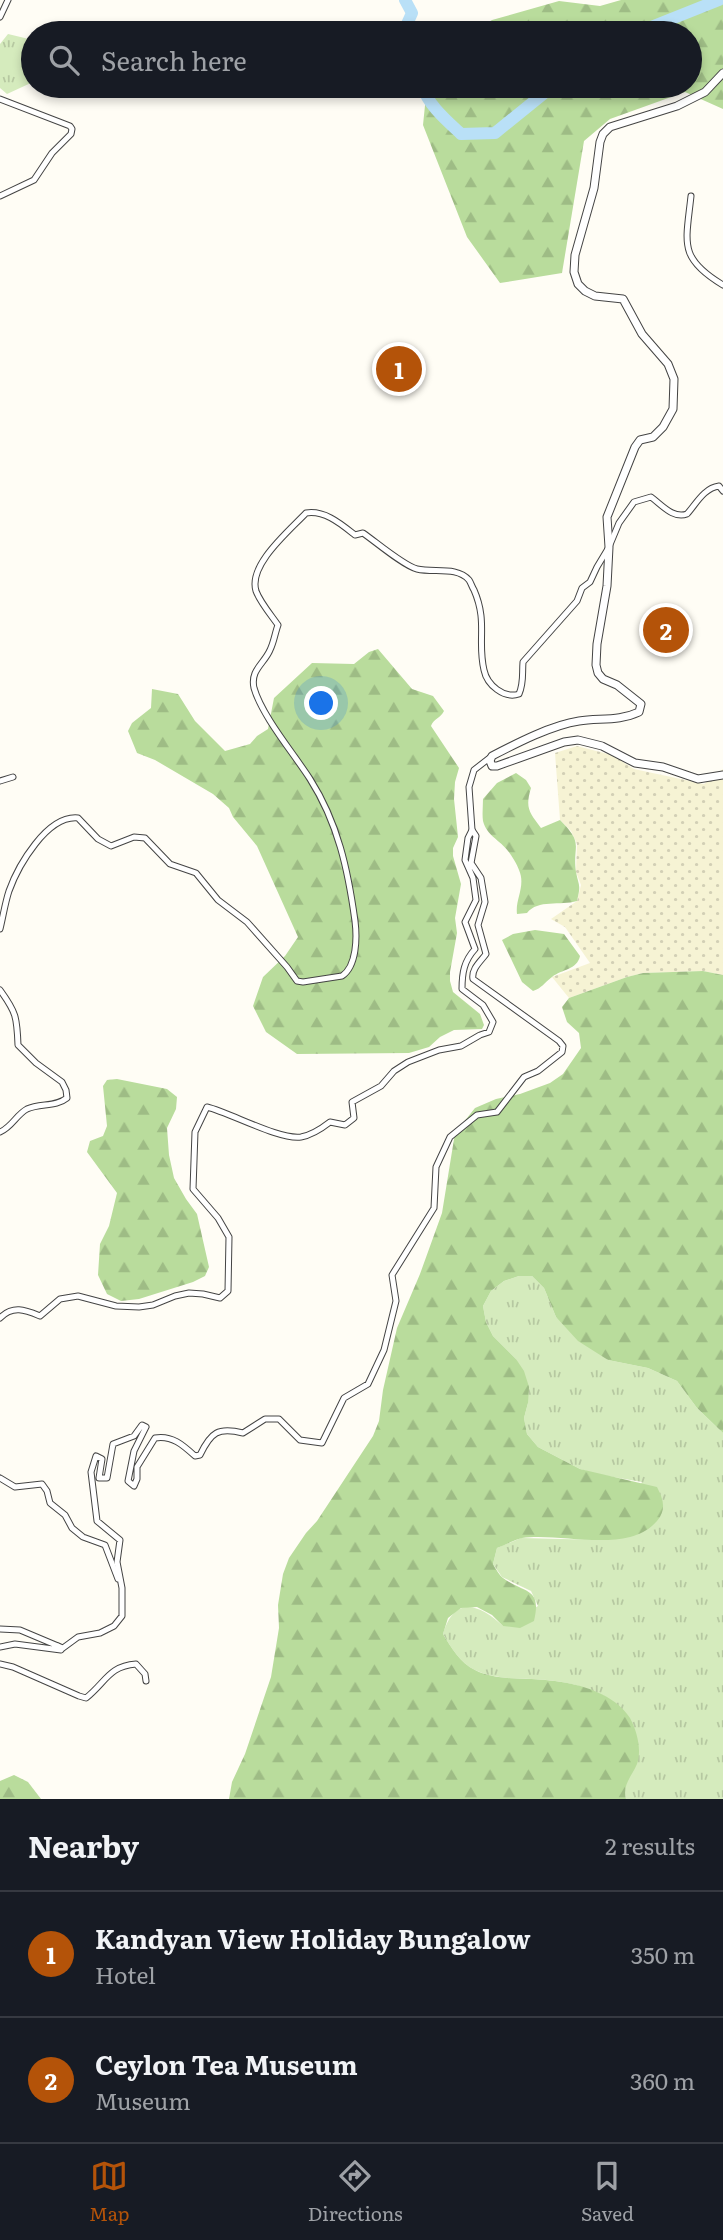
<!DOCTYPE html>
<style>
body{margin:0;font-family:Literata,serif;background:#242831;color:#f1f3f6}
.you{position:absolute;left:322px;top:704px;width:24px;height:24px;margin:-18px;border:5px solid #fff;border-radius:50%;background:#1a73e8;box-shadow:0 0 0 10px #1a73e833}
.badge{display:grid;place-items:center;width:46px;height:46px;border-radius:50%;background:#b45309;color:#fff;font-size:23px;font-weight:700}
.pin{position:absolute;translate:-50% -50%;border:4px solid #fff;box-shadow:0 2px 7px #0006}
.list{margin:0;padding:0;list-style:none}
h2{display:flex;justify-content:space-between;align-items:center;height:91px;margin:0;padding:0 28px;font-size:30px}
h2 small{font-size:23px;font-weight:400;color:#9ea1a6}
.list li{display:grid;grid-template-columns:46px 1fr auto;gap:21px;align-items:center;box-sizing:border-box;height:126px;padding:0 28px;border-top:2px solid #363941}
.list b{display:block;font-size:26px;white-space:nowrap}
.list p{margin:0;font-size:23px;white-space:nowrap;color:#9ea1a6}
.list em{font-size:23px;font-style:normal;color:#9ea1a6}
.icon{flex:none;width:38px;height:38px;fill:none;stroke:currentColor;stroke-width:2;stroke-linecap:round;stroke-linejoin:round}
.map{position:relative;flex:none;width:723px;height:1799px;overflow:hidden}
.search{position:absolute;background:#171b24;box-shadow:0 4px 10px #0003;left:21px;right:21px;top:21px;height:77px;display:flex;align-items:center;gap:18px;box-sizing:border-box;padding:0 24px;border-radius:38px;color:#9ea1a6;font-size:26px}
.sheet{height:343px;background:#171b24}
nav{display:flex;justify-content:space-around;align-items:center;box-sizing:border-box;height:98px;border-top:2px solid #363941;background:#171b24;font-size:19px;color:#9ea1a6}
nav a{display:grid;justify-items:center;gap:4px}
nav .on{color:#b45309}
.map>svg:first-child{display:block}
</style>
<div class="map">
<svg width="723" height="1799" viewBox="0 0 723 1799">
<defs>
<pattern id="farmland-dots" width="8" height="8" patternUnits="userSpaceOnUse" patternTransform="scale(1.75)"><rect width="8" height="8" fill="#f6f3d4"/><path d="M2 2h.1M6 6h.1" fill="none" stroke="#d2cfb5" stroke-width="1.8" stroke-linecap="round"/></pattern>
<pattern id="grass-tufts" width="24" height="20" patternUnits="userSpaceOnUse" patternTransform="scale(1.75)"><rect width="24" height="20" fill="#d5ebbd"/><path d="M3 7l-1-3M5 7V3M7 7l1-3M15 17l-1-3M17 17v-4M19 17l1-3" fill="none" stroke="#b6c8a1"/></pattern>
<pattern id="forest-firs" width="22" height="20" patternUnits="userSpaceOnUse" patternTransform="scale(1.75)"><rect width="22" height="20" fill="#b9dc9c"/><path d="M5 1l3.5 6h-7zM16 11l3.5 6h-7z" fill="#9ebc85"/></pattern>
</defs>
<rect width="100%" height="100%" fill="#fffdf5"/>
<path fill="url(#farmland-dots)" d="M577,746L612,755L634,769L704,784L723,769V975L703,971L643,973L627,977L569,998L552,977L590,963L565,927L551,919L577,901L581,885L576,872L577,844L571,831L560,820L555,753Z"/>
<g fill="url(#grass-tufts)">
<path d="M8,34L33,40V82L7,94L0,88V44Z"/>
<path d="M519,1276H532L544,1288L556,1317L608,1360L648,1368L677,1381L697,1408L723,1433V1799H626C622,1786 630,1775 636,1765L606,1697C590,1689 573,1683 555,1681C529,1677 500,1682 475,1670C460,1663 451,1647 443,1634C455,1595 479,1604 503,1626L538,1606L531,1591L502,1577L493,1564L497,1548L521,1538L604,1540L642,1482L596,1474L580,1469L538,1447L527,1434L524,1418L528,1403L516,1359L493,1336L486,1322L483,1306L491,1291L504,1281Z"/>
</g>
<g fill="url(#forest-firs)">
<path d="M621,0H723V109L685,92L610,119L584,141L562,273L500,283L467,237L423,125L427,86H690V33H472L492,20L559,1L600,6Z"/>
<path d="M378,649L412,689L433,696L444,711C441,718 433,719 431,726L459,768L455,782L454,799L458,837L453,848V856L461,884L455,918L457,933L450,972V981L453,992L480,1014L484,1025L482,1029L454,1030L440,1037L429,1047L409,1053L297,1054L266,1032L253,1006L263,977L285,956L298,937L257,846L233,817L229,808L213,794L155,760L137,753L128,731L132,723L151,708L152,689L178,694L195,721L225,751L250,744L257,736L268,729L274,698L312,663L354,664L369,652Z"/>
<path d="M516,773L526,780L531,788C525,808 529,812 541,828L560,820C585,845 572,844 576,872C579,887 581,884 577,901C560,906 538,899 527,913L517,914C515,899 526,886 519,870C517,864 512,856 508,851C500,840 487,836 483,821C482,814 483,806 483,799L497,783Z"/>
<path d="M535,930L564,934L580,956C577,970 562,969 552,977C544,983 542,988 533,991L522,982L502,940L513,934Z"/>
<path d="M703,971L723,975V1433L697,1408L677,1381L648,1368L608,1360L578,1341L556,1317L544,1288L532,1276H519L504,1281L491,1291L483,1306L486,1322L493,1336L516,1359L524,1371L529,1387L528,1403L524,1418L527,1434L538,1447L580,1469L657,1487C663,1499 667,1509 657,1521C628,1555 561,1532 522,1538C514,1540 505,1545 497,1548L493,1564C496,1569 499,1575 503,1578C525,1594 542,1587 534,1621L520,1628L503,1626L492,1615L477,1607L461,1608L448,1618L443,1634C451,1647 460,1663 475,1670C499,1682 528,1677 555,1681C580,1684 615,1694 630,1718C637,1731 642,1750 637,1764C632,1776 622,1785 626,1799H229L232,1782L245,1754L271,1677L279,1628L278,1605L283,1574L289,1558L306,1533L317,1521L373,1436L379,1421L383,1390L397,1328L420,1274L442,1213L455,1133L475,1108L496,1099L520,1094L550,1083L563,1074L581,1048L579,1033L567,1022L562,1007L569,998L627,977L643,973Z"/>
<path d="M117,1079L167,1089L177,1097L176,1109L167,1128L169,1155L174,1178L186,1199L197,1214L209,1267L205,1276L193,1282L139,1299L121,1301L107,1294L98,1275L100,1244L109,1226L117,1193L87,1152L90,1141L103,1136L107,1126L103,1086L107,1080Z"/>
<path d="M14,1775L28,1782L41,1799H0V1781Z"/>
</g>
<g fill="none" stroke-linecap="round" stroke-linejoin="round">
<g stroke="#b9e0f7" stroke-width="12">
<path d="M403,33L412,13L405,0"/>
<path d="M636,33L719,0"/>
<path d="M422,86C429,106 446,120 461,134L495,133L553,86"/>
</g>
<g stroke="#444" stroke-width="7">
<g id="minor">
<path d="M0,17L8,0"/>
<path d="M0,99L70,126L72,129L71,134L52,153L34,180L0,196"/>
<path d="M691,196C686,243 678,258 723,285"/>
<path d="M0,781L13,777"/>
<path d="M472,830L469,787L474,770L492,756"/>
<path d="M0,929C3,917 5,903 9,891C18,866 47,815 78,818L98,839L111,846L134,837L145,838L170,864L196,873L218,900L247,922L287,967L297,981L303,982L342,976C357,966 357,937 355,921C348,870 338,823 310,779C294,754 262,716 254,688C250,670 264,664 270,650C274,642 275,633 278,625C271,615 260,602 256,591C248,565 289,531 306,513C325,510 341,524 355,535L363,533C376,542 404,566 417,569C434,573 457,566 469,580C471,583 472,587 474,590C488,622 477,641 484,670C487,685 504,699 519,694C524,683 522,674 523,662L577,601L582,588L590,582L597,567L609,547L619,523L634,502L651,497C662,505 673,519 687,514C696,504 704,488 719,486L723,491"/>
<path d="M0,990C16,1012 17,1017 18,1045L36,1063L62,1082L66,1090L67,1098C56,1107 40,1103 27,1109C16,1115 12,1127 0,1132"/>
<path d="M0,1318C13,1305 25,1310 40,1316L60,1299L78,1296L116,1306L139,1307L153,1305L175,1296L189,1293L203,1294L220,1298L228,1291L229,1237L218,1218L193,1189L195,1132L207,1107C231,1113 279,1140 301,1137C312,1135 321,1129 330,1122L345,1125L354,1118L352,1102L381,1086L394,1071L408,1062L439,1050L461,1046L480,1035L489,1032L493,1022L483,1005L462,989C462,973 464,961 475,949L465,922L476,900L473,878L465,860L468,838L472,830L476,836L471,863L481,878L485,902L478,925L486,954C481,961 471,969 473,979L559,1041L563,1046L562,1052L538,1071L524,1077L497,1112L477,1115L450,1137L436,1167L434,1208L392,1275L396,1301L384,1350L368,1384L344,1398L322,1443L300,1440L279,1419H265L243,1433C218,1427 211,1432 200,1455L195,1456C183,1445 172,1435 155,1438L137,1467V1479L134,1486L128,1481L134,1451L146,1427L142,1425L134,1436L113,1444L107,1478H99L102,1459L96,1456L91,1472L97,1521L120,1540L117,1562L122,1588V1616L114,1626L100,1633L78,1637L63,1648L58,1646"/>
<path d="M0,1478L15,1487L42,1484L47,1491L50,1503L65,1515L72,1528L83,1537L105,1545L118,1579"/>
<path d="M0,1629L20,1630L58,1646L61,1650L15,1644L0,1647"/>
<path d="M0,1664L13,1667L79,1696L86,1698C106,1682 109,1666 136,1664L145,1674L146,1681"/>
</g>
</g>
<g stroke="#444" stroke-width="9">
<path id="tertiary" d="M723,73L705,92L677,106L610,127L603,134L600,142L594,188L575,255L574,272L578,284L585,291L595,296L623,299L642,334L668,364L674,379L673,409L663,427L653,437L640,440L635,447L607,517L609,547L607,586L597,644L596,665L598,673L603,679L617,685L641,704L639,712C620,721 600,718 579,721C552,725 517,743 492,756L490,761L492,766H497L564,742L578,740L602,746L635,763L663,767L698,779L723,775"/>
</g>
<use href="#minor" stroke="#fff" stroke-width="5"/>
<use href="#tertiary" stroke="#fff" stroke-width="7"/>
</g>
</svg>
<div class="you"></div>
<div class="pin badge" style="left:399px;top:369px">1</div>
<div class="pin badge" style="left:666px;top:630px">2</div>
<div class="search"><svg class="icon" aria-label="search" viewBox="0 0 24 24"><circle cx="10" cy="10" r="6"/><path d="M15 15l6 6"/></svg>Search here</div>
</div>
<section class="sheet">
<h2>Nearby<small>2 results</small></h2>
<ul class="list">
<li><span class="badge">1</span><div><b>Kandyan View Holiday Bungalow</b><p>Hotel</p></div><em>350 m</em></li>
<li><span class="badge">2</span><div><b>Ceylon Tea Museum</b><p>Museum</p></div><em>360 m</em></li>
</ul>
</section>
<nav>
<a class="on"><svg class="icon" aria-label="map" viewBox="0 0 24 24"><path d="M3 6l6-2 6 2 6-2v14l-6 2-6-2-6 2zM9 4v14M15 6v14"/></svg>Map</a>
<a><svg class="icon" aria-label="directions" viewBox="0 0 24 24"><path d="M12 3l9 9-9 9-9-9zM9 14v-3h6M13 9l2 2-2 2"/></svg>Directions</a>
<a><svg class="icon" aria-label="saved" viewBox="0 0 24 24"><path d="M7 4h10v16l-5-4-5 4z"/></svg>Saved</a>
</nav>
